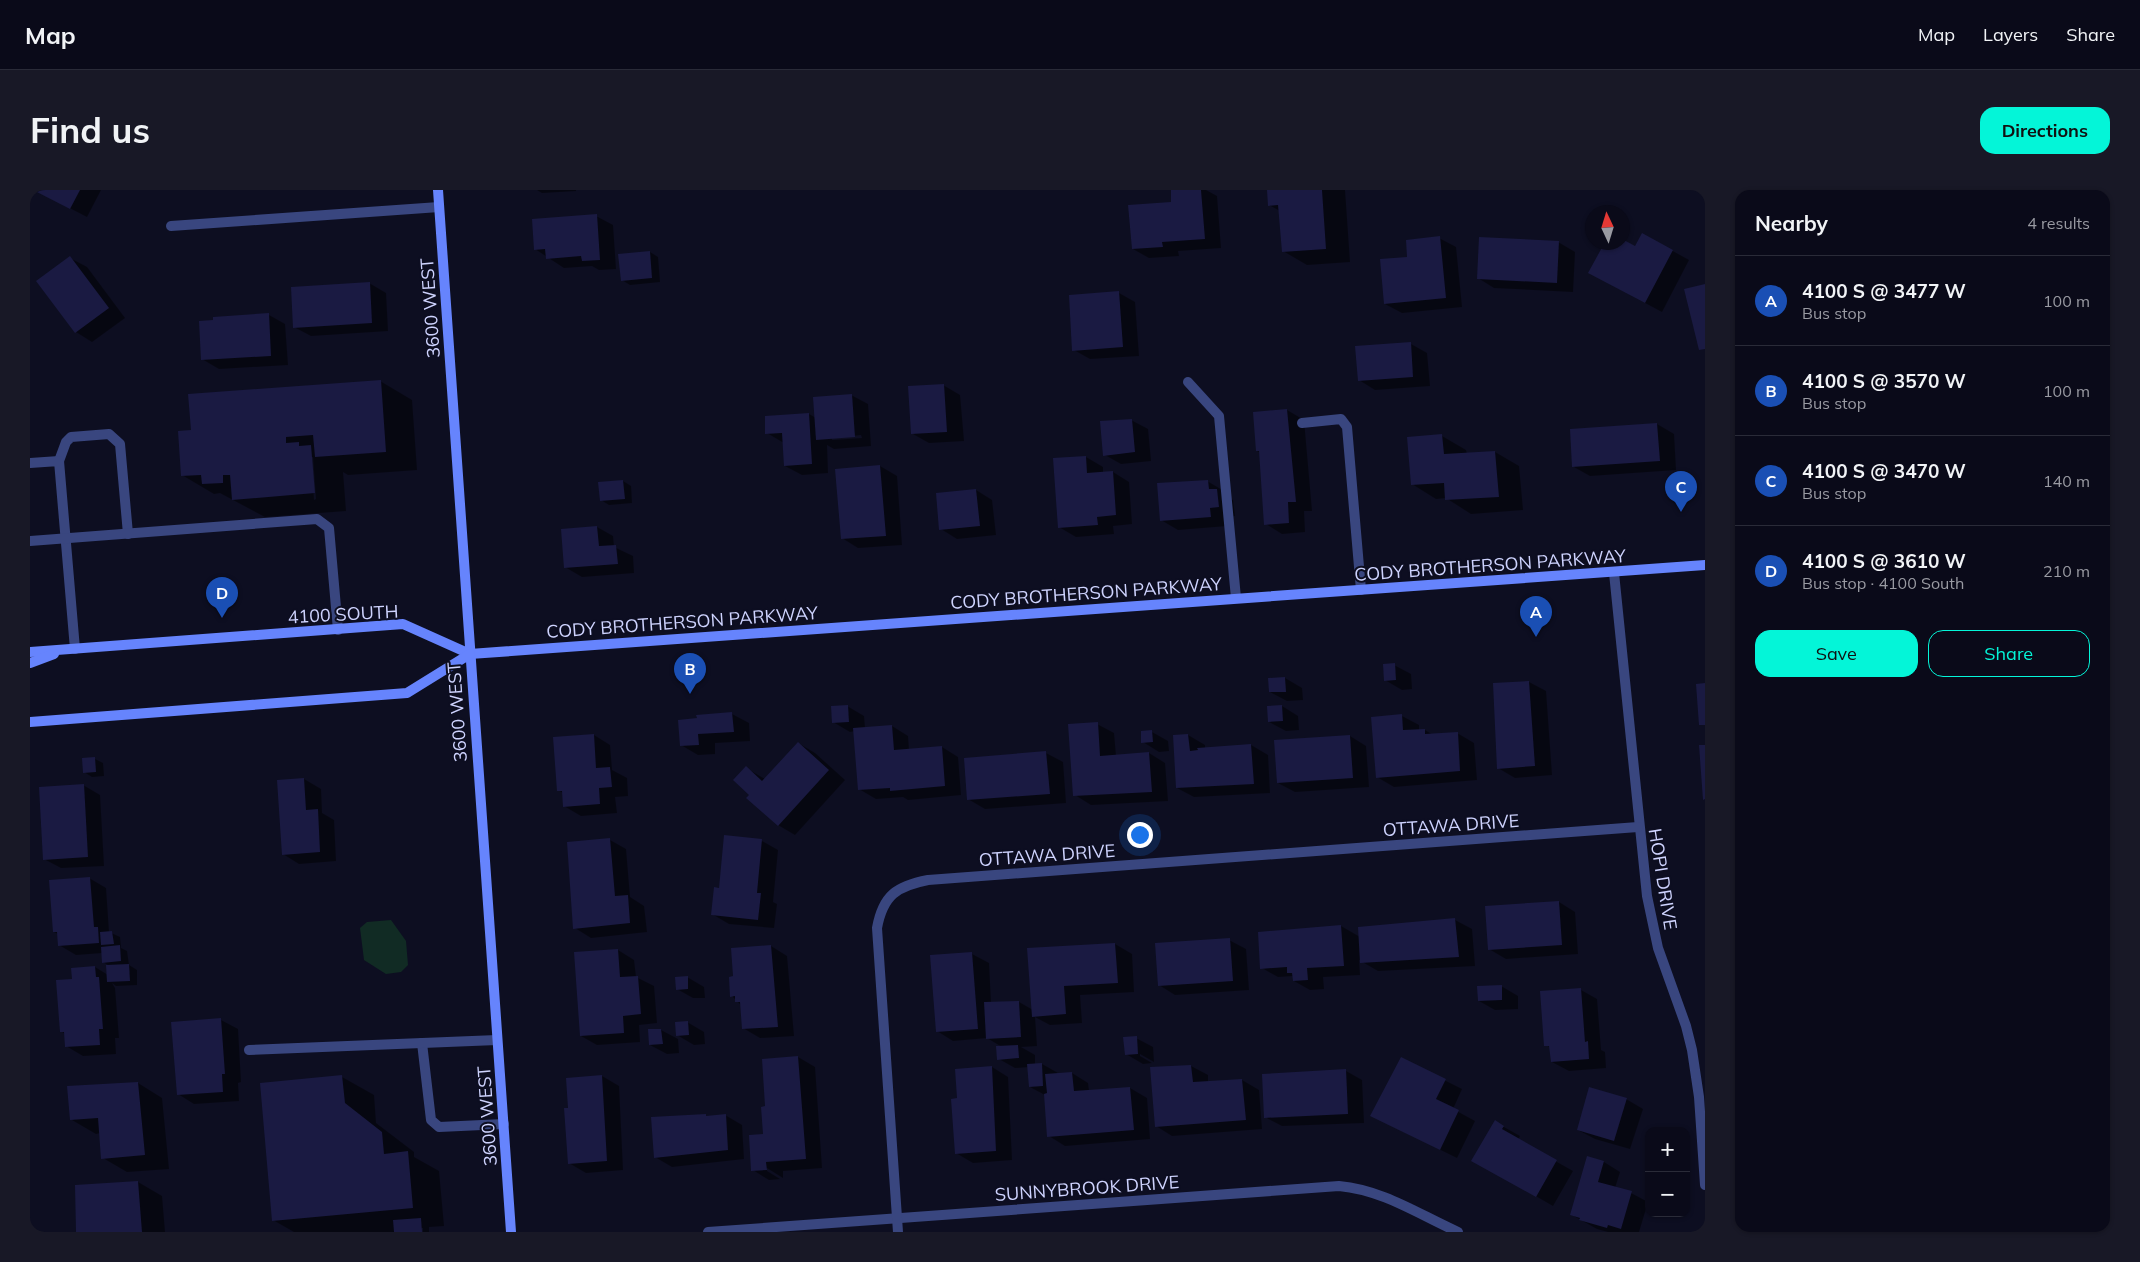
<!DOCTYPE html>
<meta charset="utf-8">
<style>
body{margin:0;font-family:Mulish,sans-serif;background:#181826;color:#f1f3f6}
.controls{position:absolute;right:15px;bottom:15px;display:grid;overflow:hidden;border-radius:10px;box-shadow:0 1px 4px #0004}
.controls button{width:45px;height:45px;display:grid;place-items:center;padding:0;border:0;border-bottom:1px solid #2a2b38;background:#0a0a19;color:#f1f3f6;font:25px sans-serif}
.compass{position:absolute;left:1555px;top:15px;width:45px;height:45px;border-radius:50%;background:#0a0a19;box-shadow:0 1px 4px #0004;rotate:356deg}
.you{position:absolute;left:1109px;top:644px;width:18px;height:18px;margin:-12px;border:4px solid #fff;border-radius:50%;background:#1a73e8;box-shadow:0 0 0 8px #1a73e833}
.badge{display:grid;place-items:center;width:32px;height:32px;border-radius:50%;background:#04f5d8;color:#fff;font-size:16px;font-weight:700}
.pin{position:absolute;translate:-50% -41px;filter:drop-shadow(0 1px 2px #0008)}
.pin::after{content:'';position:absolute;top:26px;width:18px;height:15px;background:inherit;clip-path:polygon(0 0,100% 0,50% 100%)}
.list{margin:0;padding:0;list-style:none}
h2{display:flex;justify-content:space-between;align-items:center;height:65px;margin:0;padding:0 20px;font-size:21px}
h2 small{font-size:16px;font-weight:400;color:#999aa2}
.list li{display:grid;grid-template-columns:32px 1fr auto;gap:15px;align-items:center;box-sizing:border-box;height:90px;padding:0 20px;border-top:1px solid #2a2b38}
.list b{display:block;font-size:19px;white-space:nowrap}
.list p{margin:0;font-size:16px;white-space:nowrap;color:#999aa2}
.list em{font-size:16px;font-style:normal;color:#999aa2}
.actions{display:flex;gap:10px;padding:15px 20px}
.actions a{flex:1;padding:11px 0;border:1px solid #04f5d8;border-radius:15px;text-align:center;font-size:18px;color:#04f5d8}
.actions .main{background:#04f5d8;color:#111}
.map{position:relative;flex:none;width:1675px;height:1042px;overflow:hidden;border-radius:15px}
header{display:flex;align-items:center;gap:30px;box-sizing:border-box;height:70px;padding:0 25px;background:#0a0a19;border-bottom:1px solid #2a2b38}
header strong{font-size:24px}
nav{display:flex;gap:28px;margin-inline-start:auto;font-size:18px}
.intro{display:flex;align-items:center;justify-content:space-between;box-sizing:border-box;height:120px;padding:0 30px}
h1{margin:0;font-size:35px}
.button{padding:12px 22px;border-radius:15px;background:#04f5d8;color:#111;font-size:18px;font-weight:700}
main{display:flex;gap:30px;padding:0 30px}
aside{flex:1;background:#0a0a19;border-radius:15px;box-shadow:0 1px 4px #0004}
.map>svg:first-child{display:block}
</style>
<header>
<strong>Map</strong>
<nav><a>Map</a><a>Layers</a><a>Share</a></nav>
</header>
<div class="intro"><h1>Find us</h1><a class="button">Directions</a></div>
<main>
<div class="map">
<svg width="1675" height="1042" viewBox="0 0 1675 1042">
<rect width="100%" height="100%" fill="#0d0e21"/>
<path fill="#112b24" d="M361,730L376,751L378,775L371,782L356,784L334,770L330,738L337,732Z"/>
<g fill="#0007" fill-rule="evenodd">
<path d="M5,0H71L57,27Z"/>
<path d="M507,0H546V1L512,3Z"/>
<path d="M1142,0H1176L1187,6L1191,58L1148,61L1149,66L1119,68L1103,59L1143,13Z"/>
<path d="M1238,0H1315L1320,72L1277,75L1253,61L1250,21L1239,15Z"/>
<path d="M566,26L583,35L586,79L569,80L562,76L534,78L505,59Z"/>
<path d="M1612,44L1659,70L1632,122L1576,92L1605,57Z"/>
<path d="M1409,48L1426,57L1432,117L1372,123L1355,114L1379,68Z"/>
<path d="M1528,52L1545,62L1543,102L1464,98L1448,88Z"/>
<path d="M620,62L628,67L630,92L600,95L592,90Z"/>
<path d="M40,68L57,77L95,128L62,152L46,142Z"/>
<path d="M339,93L356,103L358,141L281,146L264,137Z"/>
<path d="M1089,103L1105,112L1109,166L1060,169L1044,160Z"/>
<path d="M239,125L255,134L258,175L189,179L172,169Z"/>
<path d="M1381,154L1397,163L1400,196L1345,200L1329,190Z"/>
<path d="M350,191L382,210L387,280L318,285L313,282L316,321L235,327L190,303L184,304L152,285L162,241ZM281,267H283L286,309L284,310Z"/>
<path d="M913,195L930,205L934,251L899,253L883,244Z"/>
<path d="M821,205L838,214L841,256L804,259L797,255L798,283L772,285L755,276L754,253L737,243L779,224L786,228ZM831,245L832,248L802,250V248Z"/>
<path d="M1257,220L1274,230L1282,321H1274L1275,342L1252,344L1236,334L1231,263L1227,261Z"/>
<path d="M1101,230L1118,239L1121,271L1091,274L1075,265Z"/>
<path d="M1627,234L1644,244L1646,280L1560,286L1544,277L1541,240Z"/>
<path d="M1412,246L1436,260L1437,264L1465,262L1489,276L1493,320L1441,324L1416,308L1406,309L1382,294Z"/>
<path d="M1056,267L1073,277V283L1083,282L1099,292L1102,334L1083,336L1084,344L1046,347L1029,337Z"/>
<path d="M850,276L867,286L872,355L828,358L812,348Z"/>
<path d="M593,291L601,296L602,313L579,315L571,310Z"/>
<path d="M1177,291L1194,301V304L1203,310L1205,326L1196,327L1197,336L1148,340L1131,330Z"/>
<path d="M946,300L962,310L966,345L927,349L911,339Z"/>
<path d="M567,337L583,346L584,357L603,366L604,383L552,387L535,377Z"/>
<path d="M1364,475L1381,484L1382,499L1372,500L1355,490Z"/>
<path d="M1255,488L1272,498L1273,510L1257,511L1240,502Z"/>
<path d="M1499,492L1516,501L1522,585L1485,588L1468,578L1465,494Z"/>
<path d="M817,516L834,526L835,538L862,536L878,546L879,560L912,557L928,567L931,605L878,610L873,607L846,609L829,599L825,541L820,542L803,532Z"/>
<path d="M1252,516L1268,526L1269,540L1256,541L1239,532Z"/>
<path d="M702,524L719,533L720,551L685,553V564L668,565L651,555L668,529Z"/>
<path d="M1372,526L1389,535V541L1395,540L1403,545L1427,543L1444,553L1447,590L1364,597L1347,587Z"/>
<path d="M1067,534L1084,543L1086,566L1119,563L1135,573L1138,611L1061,615L1045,605Z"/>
<path d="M1122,542L1138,551L1139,561L1129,562L1113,552Z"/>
<path d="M564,545L580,555L582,580L597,588L598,606L585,607L587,623L551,626L534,616L533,603L528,600Z"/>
<path d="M1158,545L1175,555V559L1221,555L1238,565L1240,603L1164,607L1147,598Z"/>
<path d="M1320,546L1336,556L1339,597L1265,602L1248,593Z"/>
<path d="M768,553L785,563L815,590L765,645L748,635L721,605L716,578L735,589Z"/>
<path d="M1016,563L1033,572L1036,613L955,619L938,609Z"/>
<path d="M65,569L73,573L74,586L62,587L54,582Z"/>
<path d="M274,589L291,599L292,623L304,630L306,671L269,674L253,664L248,591Z"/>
<path d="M53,595L70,605L74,676L31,678L14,669Z"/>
<path d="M580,650L596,659L600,707L614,716L617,742L561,748L545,738Z"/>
<path d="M732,651L748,660L743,712L747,714L744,738L699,734L682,724L690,699Z"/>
<path d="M59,688L76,698L79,742L90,747L91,758L97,761L99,775L107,780V795L86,796L82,793L85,798L89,848H85L86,864L53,866L36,856L35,844L31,841L43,790L65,777L78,785V775L73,772L72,763L46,765L29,755L28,744L24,742Z"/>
<path d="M1529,712L1545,722L1548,764L1476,769L1459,759Z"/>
<path d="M1425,730L1442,739L1445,776L1348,781L1329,770L1330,785L1293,787L1294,799L1280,800L1264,791L1263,786L1248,787L1232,778L1311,736L1330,747Z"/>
<path d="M1199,750L1216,759L1219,800L1145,805L1129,795Z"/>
<path d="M1085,754L1102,764L1104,802L1050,805L1052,833L1020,835L1005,827L1007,856L991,857L1005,865V874H1012L1028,883H1042L1058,893L1059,901L1100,898L1117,908L1120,949L1035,956L1019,946L1015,905L1000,897L999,877L985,878L969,869L972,857L957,848L923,851L907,841L942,764L959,773L961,813L989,812L1003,820Z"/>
<path d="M741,756L757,766L764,846L730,848L713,838L711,815L702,806L705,788Z"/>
<path d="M588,760L604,770L606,787L624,796L627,833L609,835L610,852L567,855L551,846Z"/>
<path d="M657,787L674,797L675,808H663L647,799Z"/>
<path d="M1471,796L1488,806V819L1465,820L1449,811Z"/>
<path d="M1551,800L1567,809L1571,860L1575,862L1576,878L1539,881L1522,872L1521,858L1516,855Z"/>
<path d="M191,830L208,839L211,892L208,893L209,911L164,914L148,904L142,833Z"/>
<path d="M657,832L674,842L675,854L664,855L647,845Z"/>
<path d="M631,840L648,849L649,863L637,864L620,855L619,841Z"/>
<path d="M1106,848L1123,857L1124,872L1110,864V866L1122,873L1113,874L1096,864Z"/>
<path d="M768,867L785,877L792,978L753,981V988L737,978V981L750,989L739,990L723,980L735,945L737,918Z"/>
<path d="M1372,869L1432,899L1423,919L1445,931L1427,968L1342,926Z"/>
<path d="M1161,876L1178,885V893L1212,890L1229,900L1232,939L1142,946L1126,936Z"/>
<path d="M962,877L978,887L982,970L943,973L926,963L928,910Z"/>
<path d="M1316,881L1332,890L1334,933L1252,936L1235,927Z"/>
<path d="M572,886L589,896L593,980L556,983L539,973L540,919Z"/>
<path d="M312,887L344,905L346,933L384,962V967L409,981L414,1036L399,1037V1042H393V1038H390L391,1042H264L243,1030Z"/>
<path d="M108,893L132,908L139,979L97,982L73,968L70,943L66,944L42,930Z"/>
<path d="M1596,909L1613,919L1600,959L1565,949L1548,940Z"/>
<path d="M695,925L712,935L714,969L642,977L625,967Z"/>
<path d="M1465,932L1490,946L1488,950L1543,981L1523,1016L1443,970Z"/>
<path d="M1558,968L1574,972L1590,982L1585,998L1601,1003L1618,1012L1609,1042H1578L1567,1039L1542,1025Z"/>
<path d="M108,992L132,1006L135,1042H48Z"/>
</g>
<g fill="#1a1a42">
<path d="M3,0H50L40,19Z"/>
<path d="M1141,0H1171L1175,49L1132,52L1133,57L1102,59L1098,15L1141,12Z"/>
<path d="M1237,0H1292L1296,59L1252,62L1248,15L1238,16Z"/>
<path d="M567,24L570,70L552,71L551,66L516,69L515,59L504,60L502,29Z"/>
<path d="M1612,43L1643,60L1615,113L1558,83L1575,52H1592V49L1605,56Z"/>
<path d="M1410,46L1416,108L1354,114L1350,69L1377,67L1376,50Z"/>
<path d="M1449,47L1529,51L1527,93L1447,89Z"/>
<path d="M620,61L622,88L591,91L588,64Z"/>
<path d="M40,66L79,118L45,143L6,91Z"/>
<path d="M340,92L342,133L263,138L261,97Z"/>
<path d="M1675,94V159L1669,160L1654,99Z"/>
<path d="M1089,101L1093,157L1042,161L1039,105Z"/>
<path d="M239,123L241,166L171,170L169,131L183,130V127Z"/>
<path d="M1381,152L1383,187L1328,191L1325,156Z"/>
<path d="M351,190L356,262L285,267L283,245L256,247V253L269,252V256L281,255L285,303L202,310L200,285H193V293L172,294L171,285L151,286L148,241L161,240L158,204Z"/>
<path d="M914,194L917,242L881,244L878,196Z"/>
<path d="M822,204L825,247L786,250L783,207Z"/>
<path d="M1257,219L1266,312H1258L1259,333L1234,335L1229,261H1226L1223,222Z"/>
<path d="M779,223L782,274L754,276L752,243L735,244V226Z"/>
<path d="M1102,229L1105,262L1073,266L1070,231Z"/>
<path d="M1627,233L1630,271L1542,277L1540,239Z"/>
<path d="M1412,244L1414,264L1465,261L1469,307L1415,310L1414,293L1381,295L1377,247Z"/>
<path d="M1056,266L1057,283L1083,281L1086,325L1067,327L1068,335L1028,338L1023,268Z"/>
<path d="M850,275L856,346L811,349L805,279Z"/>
<path d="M593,290L595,309L570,311L568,292Z"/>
<path d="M1178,290L1179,299H1187L1189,317L1180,318L1181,327L1130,331L1127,293Z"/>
<path d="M946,299L950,336L909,340L906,303Z"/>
<path d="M567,336L569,356L586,355L588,374L534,378L531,339Z"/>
<path d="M1365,473L1366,490L1354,491L1353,474Z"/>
<path d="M1255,487L1256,502H1239L1238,488Z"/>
<path d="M1499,491L1505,576L1467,579L1463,493Z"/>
<path d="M1675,493V535H1669L1666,494Z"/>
<path d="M818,515L819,532L802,533L801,516Z"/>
<path d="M1252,515L1253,531L1238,532L1237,516Z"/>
<path d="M702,522L704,542L668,544L669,555L650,556L648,530L667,528L666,525Z"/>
<path d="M1372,524L1373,540L1395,539V544L1428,542L1430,581L1346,588L1341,527Z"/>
<path d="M1068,532L1070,566L1119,562L1122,602L1043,606L1038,534Z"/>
<path d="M862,535L864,560L912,556L915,596L860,601V598L828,600L823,538Z"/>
<path d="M1122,540L1123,552L1111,553V541Z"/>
<path d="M564,544L566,578L580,577L582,597L569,598L570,614L533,617L532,601H527L523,547Z"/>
<path d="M1158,544L1160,561L1168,560L1167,558L1221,554L1224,594L1146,598L1143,545Z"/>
<path d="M1320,545L1323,588L1247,593L1244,550Z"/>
<path d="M768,552L799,580L748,636L716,608L719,605L703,590L716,576L732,591Z"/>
<path d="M1669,555H1675V609L1673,610Z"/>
<path d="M1016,561L1020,604L937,610L934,568Z"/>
<path d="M65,567L66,582L53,583L52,568Z"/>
<path d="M274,588L276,620L288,619L290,662L252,665L247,590Z"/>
<path d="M54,594L58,667L13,670L9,597Z"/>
<path d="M694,645L732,649L727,703H731L728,730L681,725L684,697L689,698Z"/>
<path d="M580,648L585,706L598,705L600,733L543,739L537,652Z"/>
<path d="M60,687L64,737H68L69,753L28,756L27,742H23L19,690Z"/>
<path d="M1529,711L1532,755L1458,760L1455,716Z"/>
<path d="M1425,728L1429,767L1330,773L1328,737Z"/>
<path d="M1311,735L1314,776L1277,778L1278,790L1263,791L1262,783H1257V777L1230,779L1228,742Z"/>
<path d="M82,741L84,754L71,755L70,742Z"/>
<path d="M1200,748L1203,791L1128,796L1125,753Z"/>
<path d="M1085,753L1088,793L1034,796L1036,824L1002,827L997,758Z"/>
<path d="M90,755L91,771L72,773L71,757Z"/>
<path d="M741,755L748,837L712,839L710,812H705V806L700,807L699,787L703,786L701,758Z"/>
<path d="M588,759L590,787L608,786L611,824L593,826L594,843L550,846L544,762Z"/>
<path d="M942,762L948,839L906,842L900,765Z"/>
<path d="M99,774L100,791L77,792L76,775Z"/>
<path d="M65,776L66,787H69L73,839H69L70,855L35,857L34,842H30L26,790L42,789L41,778Z"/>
<path d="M658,786V799L646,800L645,787Z"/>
<path d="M1472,795V810L1448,811L1447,796Z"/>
<path d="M1551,798L1555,852L1558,851L1559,869L1521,872L1519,856H1514L1510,801Z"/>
<path d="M989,811L991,847L956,849L954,812Z"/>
<path d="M191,828L195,884H192L193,902L147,905L141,832Z"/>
<path d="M658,831L659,845L646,846L645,832Z"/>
<path d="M618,839H631L633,854L619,855Z"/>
<path d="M1107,846L1108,864L1095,865L1093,847Z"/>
<path d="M988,855L989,868L967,870L966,856Z"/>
<path d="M768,866L776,969L736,972L737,980L721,981L719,945L733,944L731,917L735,916L732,869Z"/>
<path d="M1371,867L1416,889L1406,909L1429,920L1410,960L1340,926Z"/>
<path d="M1012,873L1013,896L999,897L997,874Z"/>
<path d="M1161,875L1163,892L1212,889L1216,930L1125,937L1120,877Z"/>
<path d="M962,876L966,961L925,964L921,909L927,908L925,879Z"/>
<path d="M1316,879L1318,924L1234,928L1232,884Z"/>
<path d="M1042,882L1044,901L1100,897L1104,940L1017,947L1014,904L1017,903L1015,884Z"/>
<path d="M312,885L315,913L352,942L354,964L378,961L383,1018L242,1031L230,893Z"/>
<path d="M572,885L577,971L538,974L534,918H538L536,888Z"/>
<path d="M108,892L115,965L71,969L68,928L40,930L37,896Z"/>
<path d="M1559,897L1597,908L1584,951L1547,940Z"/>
<path d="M676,924V926L696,924L698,960L624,968L621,927Z"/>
<path d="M1465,930L1474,936L1472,939L1527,970L1506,1007L1441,971Z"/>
<path d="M1557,966L1574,971L1568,992L1602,1001L1591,1039L1578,1035L1577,1038L1549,1030L1550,1028L1540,1025Z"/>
<path d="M108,991L112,1042H46L45,995Z"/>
<path d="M391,1028L392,1042H364L363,1030Z"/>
</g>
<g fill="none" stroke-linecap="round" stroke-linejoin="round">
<g stroke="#39467f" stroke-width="10">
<path d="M1158,192L1189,226L1206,408"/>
<path d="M1272,233L1311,229L1317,237L1331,400"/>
<path d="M29,271L36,252L41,247L79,244L90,254L98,344"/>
<path d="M0,273L29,271L45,459"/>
<path d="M0,351L287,329L299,338L308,440"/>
<path d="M392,853L401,930L409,937L474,934"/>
<path d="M219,860L467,850"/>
</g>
<g stroke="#39467f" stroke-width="10">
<path d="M141,36L409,17"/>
<path d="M1584,383L1617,706L1628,758L1656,836L1662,860L1669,907L1675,995"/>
<path d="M678,1042L1309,996C1353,1000 1388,1024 1428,1042"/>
<path d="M868,1042L847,738C853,705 867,696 898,690L1608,637"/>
</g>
<g stroke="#6684fd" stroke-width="10">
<path d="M408,0L481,1042"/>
<path d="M0,462L373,434L440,464L1675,375"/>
<path d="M0,473L24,464"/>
<path d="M0,532L377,503L440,464"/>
</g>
</g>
<g text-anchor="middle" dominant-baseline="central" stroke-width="4" stroke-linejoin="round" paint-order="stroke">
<g font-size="18" fill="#ced3fe" stroke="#0d0e21">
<text transform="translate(400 118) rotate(-94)">3600 WEST</text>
<text transform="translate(1460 375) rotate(-4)">CODY BROTHERSON PARKWAY</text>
<text transform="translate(1056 403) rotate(-4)">CODY BROTHERSON PARKWAY</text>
<text transform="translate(313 424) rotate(-3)">4100 SOUTH</text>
<text transform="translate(652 432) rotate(-4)">CODY BROTHERSON PARKWAY</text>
<text transform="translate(427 522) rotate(-94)">3600 WEST</text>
<text transform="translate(1421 635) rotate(-4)">OTTAWA DRIVE</text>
<text transform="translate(1017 665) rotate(-4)">OTTAWA DRIVE</text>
<text transform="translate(1633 689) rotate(81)">HOPI DRIVE</text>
<text transform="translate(457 926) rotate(-94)">3600 WEST</text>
<text transform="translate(1057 998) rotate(-4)">SUNNYBROOK DRIVE</text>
</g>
</g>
</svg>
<div class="controls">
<button>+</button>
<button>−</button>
</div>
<svg class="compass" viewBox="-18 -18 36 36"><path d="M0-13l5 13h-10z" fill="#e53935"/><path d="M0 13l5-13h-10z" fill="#999aa2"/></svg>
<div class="you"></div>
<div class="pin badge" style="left:1506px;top:447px;background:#1a4fb4">A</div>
<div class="pin badge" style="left:660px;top:504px;background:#1a4fb4">B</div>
<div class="pin badge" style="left:1651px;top:322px;background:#1a4fb4">C</div>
<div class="pin badge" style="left:192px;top:428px;background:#1a4fb4">D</div>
</div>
<aside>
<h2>Nearby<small>4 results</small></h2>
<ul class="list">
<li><span class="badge" style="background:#1a4fb4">A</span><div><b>4100 S @ 3477 W</b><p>Bus stop</p></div><em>100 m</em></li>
<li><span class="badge" style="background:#1a4fb4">B</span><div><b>4100 S @ 3570 W</b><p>Bus stop</p></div><em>100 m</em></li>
<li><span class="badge" style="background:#1a4fb4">C</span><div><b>4100 S @ 3470 W</b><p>Bus stop</p></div><em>140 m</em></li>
<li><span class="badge" style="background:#1a4fb4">D</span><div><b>4100 S @ 3610 W</b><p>Bus stop · 4100 South</p></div><em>210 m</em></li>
</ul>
<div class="actions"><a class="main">Save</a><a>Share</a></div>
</aside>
</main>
